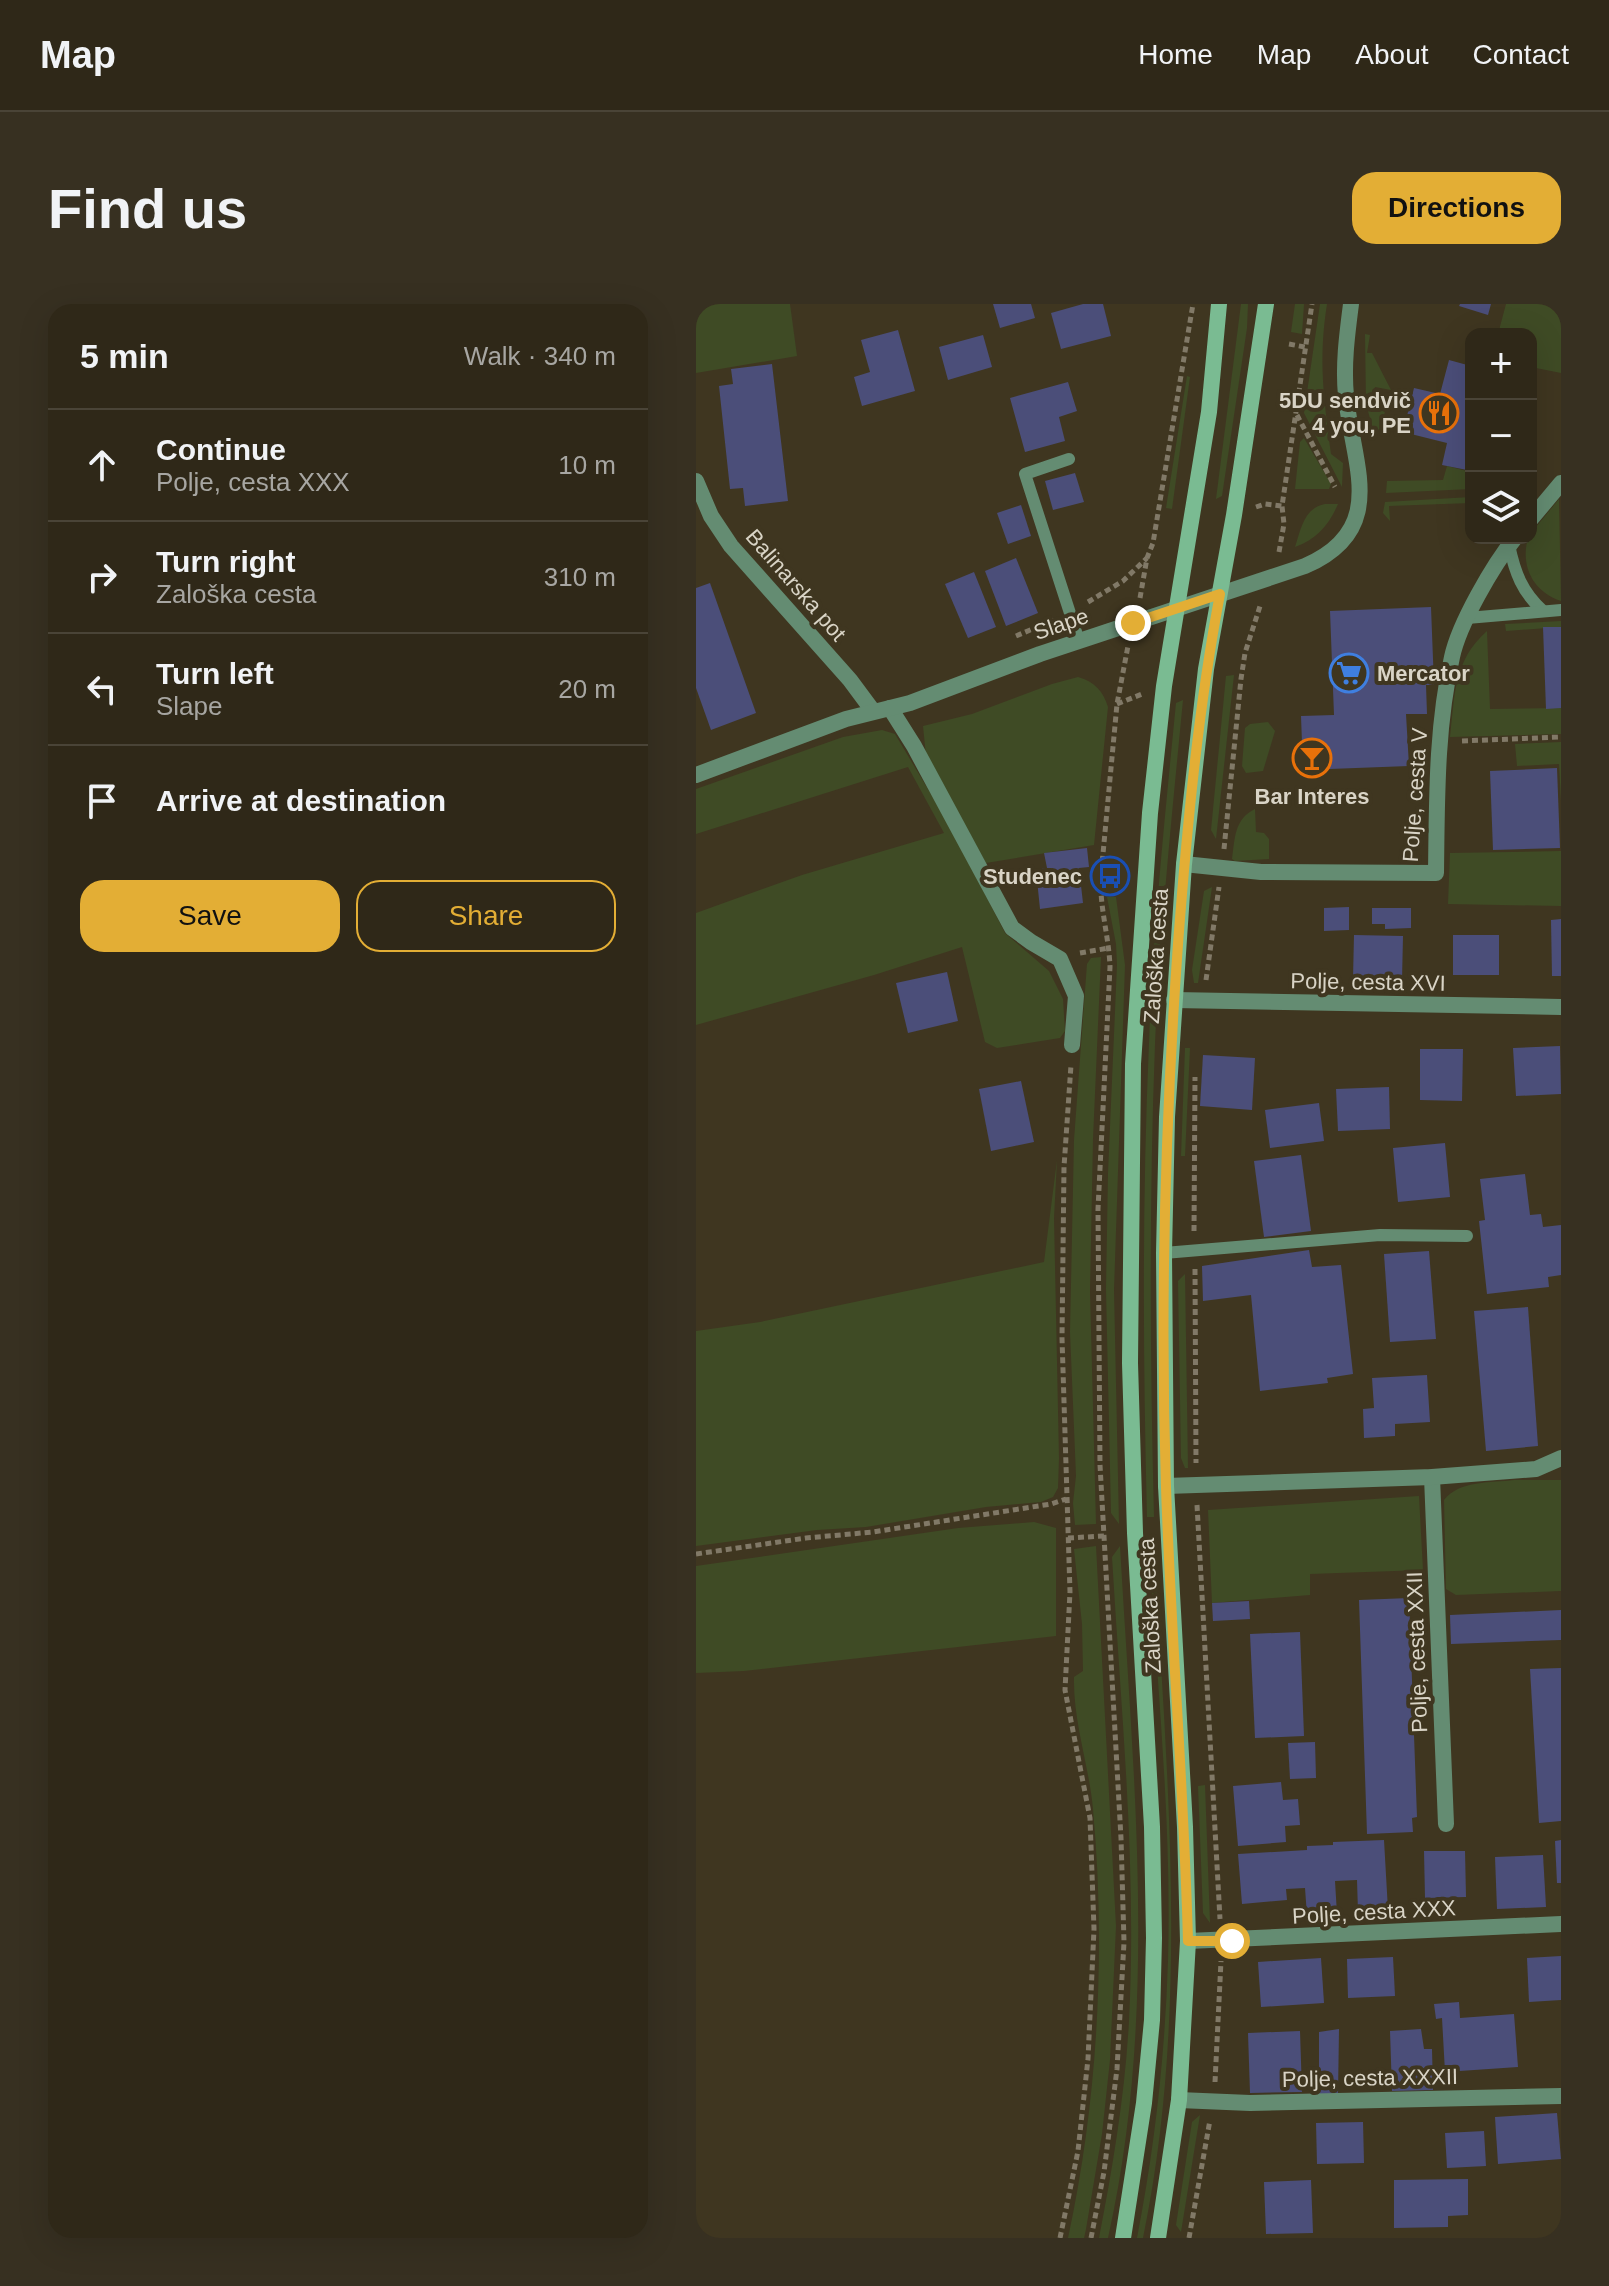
<!DOCTYPE html>
<meta charset="utf-8">
<style>
body{margin:0;font-family:Helvetica,sans-serif;background:#373021;color:#f1f3f6}
.controls{position:absolute;right:24px;top:24px;display:grid;overflow:hidden;border-radius:16px;box-shadow:0 8px 32px #0002}
.controls button{width:72px;height:72px;display:grid;place-items:center;padding:0;border:0;border-bottom:2px solid #4a4437;background:#2f2818;color:#f1f3f6;font:40px sans-serif}
.stop{position:absolute;width:24px;height:24px;margin:-18px;border:6px solid #e3ae35;border-radius:50%;background:#fff}
.stop.end{background:#e3ae35;border-color:#fff;box-shadow:0 2px 8px #0008}
.list{margin:0;padding:0;list-style:none}
h2{display:flex;justify-content:space-between;align-items:center;height:104px;margin:0;padding:0 32px;font-size:34px}
h2 small{font-size:26px;font-weight:400;color:#a7a6a2}
.list li{display:grid;grid-template-columns:52px 1fr auto;gap:24px;align-items:center;box-sizing:border-box;height:112px;padding:0 32px;border-top:2px solid #4a4437}
.list b{display:block;font-size:30px;white-space:nowrap}
.list p{margin:0;font-size:26px;white-space:nowrap;color:#a7a6a2}
.list em{font-size:26px;font-style:normal;color:#a7a6a2}
.actions{display:flex;gap:16px;padding:24px 32px}
.actions a{flex:1;padding:18px 0;border:2px solid #e3ae35;border-radius:24px;text-align:center;font-size:28px;color:#e3ae35}
.actions .main{background:#e3ae35;color:#111}
.icon{flex:none;width:44px;height:44px;fill:none;stroke:currentColor;stroke-width:2;stroke-linecap:round;stroke-linejoin:round}
.map{position:relative;flex:none;width:865px;height:1934px;overflow:hidden;border-radius:24px}
header{display:flex;align-items:center;gap:48px;box-sizing:border-box;height:112px;padding:0 40px;background:#2f2818;border-bottom:2px solid #4a4437}
header strong{font-size:38px}
nav{display:flex;gap:44px;margin-inline-start:auto;font-size:28px}
.intro{display:flex;align-items:center;justify-content:space-between;box-sizing:border-box;height:192px;padding:0 48px}
h1{margin:0;font-size:56px}
.button{padding:20px 36px;border-radius:24px;background:#e3ae35;color:#111;font-size:28px;font-weight:700}
main{display:flex;gap:48px;padding:0 48px}
aside{flex:1;background:#2f2818;border-radius:24px;box-shadow:0 8px 32px #0002}
.map>svg:first-child{display:block}
</style>
<header>
<strong>Map</strong>
<nav><a>Home</a><a>Map</a><a>About</a><a>Contact</a></nav>
</header>
<div class="intro"><h1>Find us</h1><a class="button">Directions</a></div>
<main>
<aside>
<h2>5 min<small>Walk · 340 m</small></h2>
<ul class="list">
<li><svg class="icon" aria-label="ahead" viewBox="0 0 24 24"><path d="M12 20V5M6 11l6-6 6 6"/></svg><div><b>Continue</b><p>Polje, cesta XXX</p></div><em>10 m</em></li>
<li><svg class="icon" aria-label="right" viewBox="0 0 24 24"><path d="M7 20v-9h11M14 6l5 5-5 5"/></svg><div><b>Turn right</b><p>Zaloška cesta</p></div><em>310 m</em></li>
<li><svg class="icon" aria-label="left" viewBox="0 0 24 24"><path d="M17 20v-9H6M10 6l-5 5 5 5"/></svg><div><b>Turn left</b><p>Slape</p></div><em>20 m</em></li>
<li><svg class="icon" aria-label="arrive" viewBox="0 0 24 24"><path d="M6 21V4h12l-3 4 3 4H6"/></svg><div><b>Arrive at destination</b></div></li>
</ul>
<div class="actions"><a class="main">Save</a><a>Share</a></div>
</aside>
<div class="map">
<svg width="865" height="1934" viewBox="0 0 865 1934">
<rect width="100%" height="100%" fill="#3f3620"/>
<g fill="#3f4b25">
<path d="M0,0H94L101,52L0,69Z"/>
<path d="M545,0H552L551,24L526,192L520,195Z"/>
<path d="M599,0H608L606,30L595,28Z"/>
<path d="M624,0H631C622,56 628,95 635,150L647,159L646,183L608,109Z"/>
<path d="M810,0H865V69L835,63V30H802Z"/>
<path d="M669,30L674,31L671,49H676L695,86L679,83L674,102L689,107L686,123L678,129L670,100Z"/>
<path d="M491,72L494,73L476,205L470,204Z"/>
<path d="M608,134L635,180L633,185H599L604,138Z"/>
<path d="M751,162L775,168V185L690,189L691,177L747,176Z"/>
<path d="M775,193V199L693,202L694,217L687,209L689,198Z"/>
<path d="M863,195L865,297C837,288 824,262 832,234H835V229Z"/>
<path d="M629,200H642C633,221 621,235 599,243C605,225 608,204 629,200Z"/>
<path d="M865,317V323L810,327L809,320Z"/>
<path d="M791,327L794,405L865,404V430L754,433C759,391 757,357 791,327Z"/>
<path d="M538,371L520,535L515,526L530,372Z"/>
<path d="M382,373C399,378 407,387 412,403L398,541L290,559L230,452L227,422L276,410L356,380Z"/>
<path d="M487,396C476,510 464,625 459,740C453,898 454,1055 458,1213H451C447,1055 446,897 453,739C457,625 469,512 480,399Z"/>
<path d="M572,418L579,427L567,467L550,469L546,462L549,424L554,420Z"/>
<path d="M186,426L199,430L254,522L309,629L353,667L367,695L369,727L364,734L301,744L289,738L266,643L178,671L0,721V609L106,571L248,529L212,463L0,530V485L147,433Z"/>
<path d="M865,438V497L863,460L821,462L819,440Z"/>
<path d="M559,505L560,528L568,529L573,535V555L539,557L536,555C539,535 538,515 559,505Z"/>
<path d="M865,547V602L752,600L754,549Z"/>
<path d="M516,583L502,679H498L496,666L508,587Z"/>
<path d="M411,593H420L429,661L418,986L423,1220L415,1209L410,985L412,869L421,661L420,640Z"/>
<path d="M405,653L397,835L394,987L400,1220L379,1221L377,1199L380,1172L374,1028L378,836L391,660L395,654Z"/>
<path d="M489,744H494L489,852H485Z"/>
<path d="M361,856L358,914L363,1154L362,1184L357,1193L345,1198L290,1203L170,1223L121,1226L0,1242V1027L64,1018L348,958Z"/>
<path d="M489,970L492,1164H489L485,1154L482,977Z"/>
<path d="M818,1176H865V1287L760,1291L750,1285L748,1196C764,1176 795,1179 818,1176Z"/>
<path d="M723,1192L727,1266L614,1270V1291L516,1299L512,1206Z"/>
<path d="M338,1218L360,1224V1332L48,1367L0,1369V1262L262,1224Z"/>
<path d="M400,1242L420,1622L414,1756L406,1830L390,1925L388,1934H372C402,1796 410,1646 397,1505C393,1461 377,1418 378,1373L387,1367L386,1320L378,1245Z"/>
<path d="M424,1242C437,1473 463,1706 412,1934H403C417,1862 429,1790 433,1717C441,1563 425,1407 416,1253Z"/>
<path d="M453,1244H458C471,1475 494,1706 447,1934H441C459,1842 469,1750 472,1657C476,1520 461,1380 453,1244Z"/>
<path d="M509,1481L514,1619L507,1609L502,1482Z"/>
<path d="M504,1811L485,1928L480,1921L496,1818Z"/>
</g>
<g fill="#4b4e79">
<path d="M297,0H335L339,14L304,24Z"/>
<path d="M387,0H407L415,32L365,45L355,9Z"/>
<path d="M764,0H795L792,11L763,2Z"/>
<path d="M202,26L219,87L166,102L158,73L174,68L165,36Z"/>
<path d="M287,31L296,63L252,76L243,43Z"/>
<path d="M753,56L775,62V151L771,166L746,161L751,139L707,128L718,84L744,90Z"/>
<path d="M76,60L92,197L49,202L47,184L34,185L23,82L37,80L35,65Z"/>
<path d="M372,78L381,107L363,113L369,137L329,148L314,94Z"/>
<path d="M379,169L388,198L357,206L349,177Z"/>
<path d="M325,201L335,232L312,240L301,209Z"/>
<path d="M320,254L342,309L310,322L289,267Z"/>
<path d="M278,268L300,323L272,334L249,280Z"/>
<path d="M14,279L60,409L15,426L0,384V284Z"/>
<path d="M735,303L738,381H730L731,410H710L713,462L607,466L605,412L638,411L634,307Z"/>
<path d="M847,323H865V404L850,405Z"/>
<path d="M861,464L864,544L797,546L794,467Z"/>
<path d="M391,544L393,563L383,564L387,599L344,605L340,566L351,564L348,549Z"/>
<path d="M653,603V626L628,627V604Z"/>
<path d="M676,604H715V624L689,625V620H676Z"/>
<path d="M865,615V672H856L855,616Z"/>
<path d="M658,631L707,632L706,676L657,675Z"/>
<rect x="757" y="631" width="46" height="40"/>
<path d="M251,668L262,717L212,729L200,679Z"/>
<path d="M864,742L865,790L820,792L817,744Z"/>
<path d="M724,745H767L766,797L724,796Z"/>
<path d="M507,751L559,754L556,806L504,802Z"/>
<path d="M325,777L338,838L295,847L283,785Z"/>
<path d="M693,783L694,825L642,827L640,785Z"/>
<path d="M623,799L628,837L574,844L569,806Z"/>
<path d="M749,839L754,893L702,898L697,844Z"/>
<path d="M605,851L615,927L568,933L558,857Z"/>
<path d="M829,870L834,911L845,910L847,923L865,921V971L852,973L853,983L791,990L783,917L789,916L784,875Z"/>
<path d="M613,946L616,963L645,961L657,1070L631,1074L632,1079L564,1087L555,991L507,997L506,962Z"/>
<path d="M733,947L740,1035L694,1038L688,950Z"/>
<path d="M832,1003L842,1142L790,1147L778,1007Z"/>
<path d="M731,1071L734,1118L699,1120V1132L668,1134L667,1105L678,1104L676,1074Z"/>
<path d="M713,1294L721,1513L716,1514L717,1528L671,1530L663,1296Z"/>
<path d="M553,1297L554,1315L517,1317L516,1299Z"/>
<path d="M865,1306V1336L755,1340L754,1311Z"/>
<path d="M604,1328L608,1432L559,1434L554,1330Z"/>
<path d="M865,1364V1517L843,1519L834,1365Z"/>
<path d="M619,1438L620,1474L594,1475L592,1439Z"/>
<path d="M585,1478L587,1496L602,1495L604,1521L589,1522L590,1538L542,1542L537,1482Z"/>
<path d="M688,1536L692,1606L662,1608L661,1576L639,1577L641,1610L611,1612L609,1584L590,1585L591,1596L546,1600L542,1550L611,1546V1542L637,1541V1538Z"/>
<path d="M865,1536V1579H861L859,1537Z"/>
<path d="M728,1547H769L770,1593L729,1594Z"/>
<path d="M847,1551L850,1603L801,1605L799,1553Z"/>
<path d="M865,1652V1696L833,1698L831,1654Z"/>
<path d="M697,1653L699,1692L652,1694L651,1655Z"/>
<path d="M625,1654L628,1699L565,1703L562,1658Z"/>
<path d="M763,1698L764,1714L818,1710L822,1763L749,1768L746,1714L740,1715L738,1700Z"/>
<path d="M643,1725L642,1790H623V1728Z"/>
<path d="M725,1725L728,1745H736L737,1786L696,1787L694,1727Z"/>
<path d="M604,1727L606,1788L554,1789L552,1729Z"/>
<path d="M861,1809L865,1855L802,1860L799,1813Z"/>
<path d="M667,1818L668,1859L621,1860L620,1819Z"/>
<path d="M788,1827L790,1862L751,1864L749,1829Z"/>
<path d="M772,1875V1911L752,1912V1923L698,1924V1876Z"/>
<path d="M615,1876L617,1929L570,1930L568,1878Z"/>
</g>
<g fill="none" stroke-linecap="round" stroke-linejoin="round">
<g stroke="#817967" stroke-width="5" stroke-dasharray="6 4" stroke-linecap="butt">
<path d="M593,40L609,43"/>
<path d="M601,111L639,183"/>
<path d="M560,203L569,200L586,202"/>
<path d="M583,248L588,220L586,202L616,0"/>
<path d="M444,294L451,254L457,239L497,0"/>
<path d="M392,298L427,277L451,254"/>
<path d="M320,332L358,316"/>
<path d="M421,400L446,390"/>
<path d="M766,437L865,433"/>
<path d="M528,545L545,375L549,349L565,299"/>
<path d="M405,571L422,573"/>
<path d="M384,649L413,644"/>
<path d="M510,676L523,583"/>
<path d="M498,927L499,773"/>
<path d="M499,965L500,1159"/>
<path d="M501,1201L524,1615"/>
<path d="M372,1234L408,1232"/>
<path d="M0,1250L110,1234L177,1228L355,1200L370,1195"/>
<path d="M519,1778L525,1657"/>
<path d="M364,1934L382,1847L392,1755L398,1625L394,1514L369,1386L374,1288L366,1034L368,863L375,761"/>
<path d="M395,1934L408,1868L421,1765L428,1638L425,1534L404,1161L402,905L414,663C413,632 403,602 405,571L421,400L432,342"/>
<path d="M493,1934L514,1816"/>
</g>
<g stroke="#648c72" stroke-width="12">
<path d="M373,155L329,170L383,337"/>
<path d="M813,241C819,269 826,288 847,307"/>
<path d="M771,314L865,306"/>
<path d="M468,949L684,931L771,932"/>
</g>
<g stroke="#648c72" stroke-width="16">
<path d="M0,177L15,212L35,242L154,376L177,407"/>
<path d="M835,215L865,179"/>
<path d="M194,404L218,442L316,624L335,638L364,655L380,692L376,741"/>
<path d="M0,471L150,415L214,399L344,350L609,262C694,225 656,160 650,92C647,61 651,31 655,0"/>
<path d="M488,560L565,568L740,569C741,497 740,424 756,353C763,320 797,261 819,234"/>
<path d="M478,696L865,703"/>
<path d="M736,1173L750,1520"/>
<path d="M470,1182L736,1173L840,1165L865,1154"/>
<path d="M492,1637L865,1620"/>
<path d="M483,1796L554,1799L865,1792"/>
</g>
<g stroke="#7abb92" stroke-width="16">
<path d="M427,1934L448,1799L456,1716L458,1634L456,1523L439,1229L434,1059L437,760L454,509L468,382L513,108L523,0"/>
<path d="M462,1934L483,1796L492,1637L489,1523L470,1182L468,949L471,813L488,560L510,365L538,211L570,0"/>
</g>
</g>
<g fill="none" stroke-linecap="round" stroke-linejoin="round">
<path stroke="#e3ae35" stroke-width="10" d="M437,319L524,290C502,406 491,523 482,640C469,821 464,1002 470,1183C475,1334 488,1485 492,1637H536"/>
</g>
<defs>
<g id="restaurant-ring" transform="scale(2)"><circle r="9.5" fill="#3f3620" stroke="#e8710a" stroke-width="1.5"/><path d="M-5-6h1v4h1v-4h1v4h1v-4h1v5L-1.5 .5V6h-2V.5L-5-1ZM5-6V6H3V1.5H1.5Q1.5-4 5-6Z" fill="#e8710a"/></g>
<g id="supermarket-ring" transform="scale(2)"><circle r="9.5" fill="#3f3620" stroke="#3f7fe0" stroke-width="1.5"/><path d="M-6-5.5h2.5l.6 2H6L4.5 2H-2.5L-4.4-4H-6ZM-1.5 3.2a1.3 1.3 0 1 0 .1 0ZM3 3.2a1.3 1.3 0 1 0 .1 0Z" fill="#3f7fe0"/></g>
<g id="bar-ring" transform="scale(2)"><circle r="9.5" fill="#3f3620" stroke="#e8710a" stroke-width="1.5"/><path d="M-6-5H6L.8 .8V4.5H3.5V6h-7V4.5H-.8V.8Z" fill="#e8710a"/></g>
<g id="bus-ring" transform="scale(2)"><circle r="9.5" fill="#3f3620" stroke="#1a4fb4" stroke-width="1.5"/><path d="M-5-6H5V4H4V6H2V4H-2V6H-4V4H-5ZM-3.5-4V0h7V-4ZM-3.5 1.2v1.5H-2V1.2ZM2 1.2v1.5H3.5V1.2Z" fill="#1a4fb4"/></g>
</defs>
<g fill-rule="evenodd">
<use href="#restaurant-ring" x="743" y="109"/>
<use href="#supermarket-ring" x="653" y="369"/>
<use href="#bar-ring" x="616" y="454"/>
<use href="#bus-ring" x="414" y="572"/>
</g>
<g text-anchor="middle" dominant-baseline="central" stroke-width="8" stroke-linejoin="round" paint-order="stroke">
<g font-size="22" font-weight="bold" fill="#d9d4c6" stroke="#3f3620" text-anchor="end">
<text x="715" y="96">5DU sendvič<tspan x="715" dy="25">4 you, PE</tspan></text>
<text x="681" y="369" text-anchor="start">Mercator</text>
<text x="616" y="492" text-anchor="middle">Bar Interes</text>
<text x="386" y="572">Studenec</text>
</g>
<g font-size="22" fill="#d9d4c6" stroke="#3f3620">
<text transform="translate(100 281) rotate(49)">Balinarska pot</text>
<text transform="translate(365 320) rotate(-19)">Slape</text>
<text transform="translate(719 491) rotate(-86)">Polje, cesta V</text>
<text transform="translate(460 652) rotate(-86)">Zaloška cesta</text>
<text transform="translate(672 678) rotate(1)">Polje, cesta XVI</text>
<text transform="translate(454 1302) rotate(-93)">Zaloška cesta</text>
<text transform="translate(721 1348) rotate(-92)">Polje, cesta XXII</text>
<text transform="translate(678 1608) rotate(-3)">Polje, cesta XXX</text>
<text transform="translate(674 1774) rotate(-1)">Polje, cesta XXXII</text>
</g>
</g>
</svg>
<div class="controls">
<button>+</button>
<button>−</button>
<button><svg class="icon" aria-label="layers" viewBox="0 0 24 24"><path d="M12 4l9 5-9 5-9-5zM3 14l9 5 9-5"/></svg></button>
</div>
<div class="stop" style="left:536px;top:1637px"></div>
<div class="stop end" style="left:437px;top:319px"></div>
</div>
</main>
